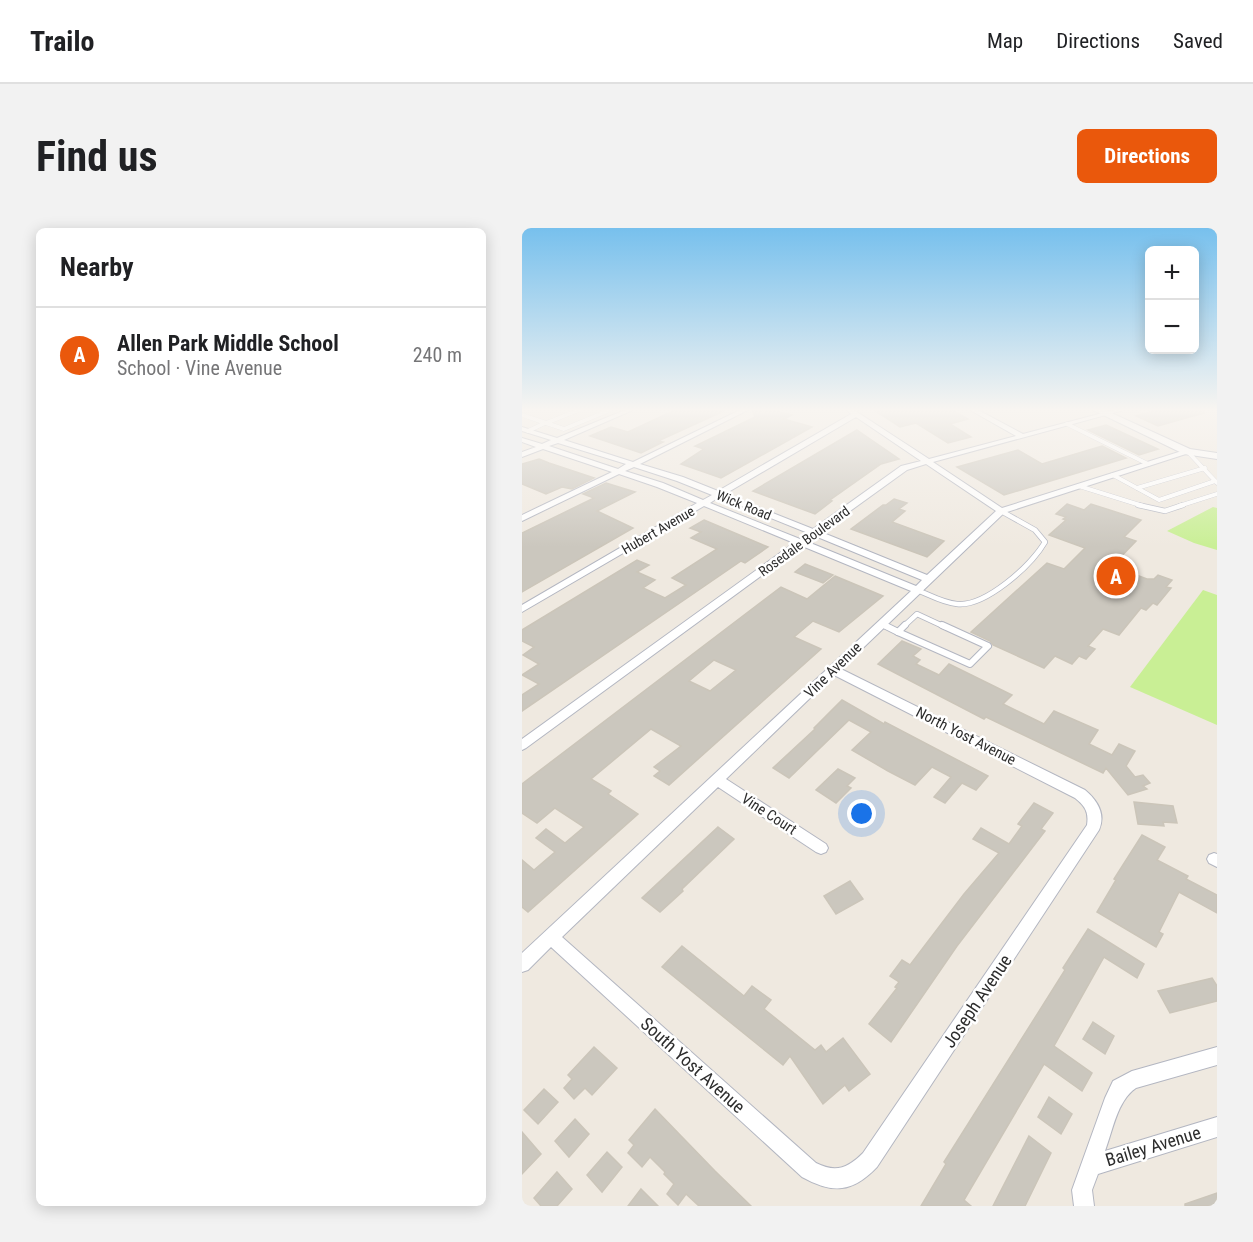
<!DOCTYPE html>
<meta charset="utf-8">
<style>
body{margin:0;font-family:"Roboto Condensed",sans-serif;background:#f2f2f2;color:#202124}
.controls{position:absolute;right:18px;top:18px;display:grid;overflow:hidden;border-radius:9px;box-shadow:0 3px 15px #0003}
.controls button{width:54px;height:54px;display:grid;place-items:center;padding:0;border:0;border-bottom:2px solid #e0e0e0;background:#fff;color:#202124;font:30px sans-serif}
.you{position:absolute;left:340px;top:586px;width:21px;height:21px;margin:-15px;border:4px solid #fff;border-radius:50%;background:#1a73e8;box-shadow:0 0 0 9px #1a73e833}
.badge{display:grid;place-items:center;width:39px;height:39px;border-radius:50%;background:#ea580c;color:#fff;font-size:20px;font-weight:700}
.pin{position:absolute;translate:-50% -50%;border:3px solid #fff;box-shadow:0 2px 6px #0006}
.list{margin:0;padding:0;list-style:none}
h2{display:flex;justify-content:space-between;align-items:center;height:78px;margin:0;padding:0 24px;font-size:26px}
h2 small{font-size:20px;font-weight:400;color:#757577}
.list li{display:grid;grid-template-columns:39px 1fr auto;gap:18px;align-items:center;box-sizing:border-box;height:96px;padding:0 24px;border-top:2px solid #e0e0e0}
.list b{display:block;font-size:22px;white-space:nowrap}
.list p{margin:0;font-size:20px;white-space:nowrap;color:#757577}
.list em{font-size:20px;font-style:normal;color:#757577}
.map{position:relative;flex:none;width:695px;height:978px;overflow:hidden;border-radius:9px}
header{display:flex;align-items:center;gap:36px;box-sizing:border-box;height:84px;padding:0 30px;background:#fff;border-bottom:2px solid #e0e0e0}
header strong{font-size:28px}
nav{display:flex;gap:33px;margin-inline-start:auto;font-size:21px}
.intro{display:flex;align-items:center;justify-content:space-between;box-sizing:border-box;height:144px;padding:0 36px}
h1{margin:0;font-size:42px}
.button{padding:15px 27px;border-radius:9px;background:#ea580c;color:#fff;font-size:21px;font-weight:700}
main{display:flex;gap:36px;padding:0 36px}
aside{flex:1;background:#fff;border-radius:9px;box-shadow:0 3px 15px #0003}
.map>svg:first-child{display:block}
</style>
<header>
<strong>Trailo</strong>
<nav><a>Map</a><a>Directions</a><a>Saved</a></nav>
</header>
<div class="intro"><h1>Find us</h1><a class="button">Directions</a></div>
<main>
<aside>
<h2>Nearby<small></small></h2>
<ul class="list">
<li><span class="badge">A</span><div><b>Allen Park Middle School</b><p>School · Vine Avenue</p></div><em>240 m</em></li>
</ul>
</aside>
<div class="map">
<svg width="695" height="978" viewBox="0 0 695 978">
<rect width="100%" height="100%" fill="#efe9e0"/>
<g fill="#c9ef95">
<path d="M691,279L695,280V322L672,315L645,303Z"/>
<path d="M681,362L695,367V497L608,459Z"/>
</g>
<g fill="#cbc7be" stroke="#cbc5b9" stroke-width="1.5" fill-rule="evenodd">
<path d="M153,182H204L136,213L141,214L119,225L68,208L89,199L106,204Z"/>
<path d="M230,182H251L270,187L262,191L290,199L199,250L159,236L182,221L173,218L233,189Z"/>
<path d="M352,182H430L446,191L428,196L449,209L426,215L394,195L378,199Z"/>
<path d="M634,182H682V185L636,198L614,188Z"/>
<path d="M584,197L636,221L617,227L566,202Z"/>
<path d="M335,202L377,231L359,236L308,272L310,273L293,286L231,263Z"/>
<path d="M580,218L604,230L482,267L435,239L496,222L520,236Z"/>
<path d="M17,231L27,235L72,250L50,261L40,259L24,266L0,256V236Z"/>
<path d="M84,255L113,264L75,283L111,300L0,364V305L72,270L61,266Z"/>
<path d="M372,271L385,275L377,281L383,283L370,294L422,313L405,329L329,301L361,277H364Z"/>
<path d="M545,276L562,282L569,276L619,292L602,309L614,313L590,338L625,351H632L636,347L650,352L644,359L649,360L635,377L631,375L624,382L619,380L597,407L581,401L566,418L573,421L564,431L557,428L550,436L533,428L522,440L471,417L468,413L449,404L525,335L542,341L563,320L527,307L544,292L541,291L544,289L534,286Z"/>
<path d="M182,292L246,319L223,335L219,333L0,483V467L17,456L0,447L17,436L1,427L12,419L0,413V402L115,332L127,337L115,344L133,352L121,360L143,370L164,357L150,350L195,321L169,310L179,304L168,300Z"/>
<path d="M283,336L311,347L301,355L273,344Z"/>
<path d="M313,348L361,368L317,404L291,393L272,409L299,421L147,557L132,548L138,543L132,539L159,518L129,501L69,551L89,563L86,566L116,586L6,684L0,679V632L12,642L33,624L14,610L24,601L43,615L62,599L33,580L15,595L0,585V556L259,359L285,371ZM192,432L214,442L188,463L167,453Z"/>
<path d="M380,413L399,421L391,428L398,432L394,436L417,447L427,436L490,467L481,476L522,496L532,483L576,502L567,516L590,527L597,516L613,523L604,538L613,549L621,547L628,555L621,558L625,561L606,567L584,540L581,545L464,489L462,491L356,436Z"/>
<path d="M320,472L362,496L363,494L466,548L454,562L440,555L423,575L412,569L429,549L410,539L393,557L366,543L330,522L349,504L327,492L267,550L251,540L293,501L292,500Z"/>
<path d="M316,541L333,550L325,558L329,560L314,575L294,562Z"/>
<path d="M612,574L651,578L655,595L641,594L642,598L616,596Z"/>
<path d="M512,575L531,585L519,601L523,603L435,718L369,814L347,796L375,760L373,759L377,754L368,748L380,732L388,737L442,666L477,625L451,611L459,600L487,616L500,598L496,596Z"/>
<path d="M196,599L212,611L160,661L161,663L138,684L120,670Z"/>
<path d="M620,607L643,619L635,632L666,648L664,651L695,667V685L657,664L637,704L641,706L634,719L575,684L594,652L592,651Z"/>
<path d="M328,653L341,671L314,686L302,668Z"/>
<path d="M566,701L622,736L615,750L582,729L532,818L570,845L560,863L522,836L442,972L449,978H399L424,936L422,934L543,742L541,740Z"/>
<path d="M160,718L222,768L230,758L249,772L242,781L293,822L299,817L304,824L321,810L348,846L327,863L323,857L301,876L268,828L261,837L140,739Z"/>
<path d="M690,750L695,758V773L648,785L636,763Z"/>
<path d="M571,794L592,808L583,826L561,811Z"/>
<path d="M72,819L95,840L70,867L63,860L52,871L42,860L50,851L46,847Z"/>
<path d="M22,861L36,874L16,896L2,882Z"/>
<path d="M527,869L550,886L539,906L516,889Z"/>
<path d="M133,881L193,943L229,978H177L164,966L156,977L145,966L152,956L142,946L143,944L128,929L120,939L106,925L112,917L107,912Z"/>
<path d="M53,891L67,906L47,929L33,913Z"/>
<path d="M0,904L19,926L0,946Z"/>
<path d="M507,908L529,925L503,978H471Z"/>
<path d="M85,924L100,939L80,964L65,947Z"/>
<path d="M35,944L50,961L35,978H19L12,970Z"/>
<path d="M119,961L136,978H106Z"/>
<path d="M695,965V978H663V976Z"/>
</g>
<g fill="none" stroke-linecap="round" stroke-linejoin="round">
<g stroke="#b3b6c1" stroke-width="4.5">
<g id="service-far2">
<path d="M57,182L24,195L42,201L88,182"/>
<path d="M0,187L24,195"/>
<path d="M545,196L626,236"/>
<path d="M6,203L23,195"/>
<path d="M666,224L695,255"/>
<path d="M591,247L637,272L693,253"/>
<path d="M557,258L621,278"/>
<path d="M615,260L683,240"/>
<path d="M657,278L695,266"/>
</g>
</g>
<g stroke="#b3b6c1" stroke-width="6">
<g id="service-far1">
<path d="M616,277L643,283L661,277"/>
<path d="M395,362C408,367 421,375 435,376C463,379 509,338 523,314L513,302L479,283"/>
<path d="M359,396L365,399"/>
<path d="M381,399L395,386L423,399"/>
</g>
</g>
<g stroke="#b3b6c1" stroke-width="8">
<g id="service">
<path d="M362,397L376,404"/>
<path d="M376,404L448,436L466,418L420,397"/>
<path d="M376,404L383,397"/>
</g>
</g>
<g stroke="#b3b6c1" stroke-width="2">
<g id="minor">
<path d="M103,182H111L42,212L111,234L218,182H226L118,236L161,249L196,263L329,186L325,182H332L407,231L494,208L448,182H456L501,206L592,182H602L411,234L480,280L663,222L670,224L482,285L319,441L563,562C575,572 584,586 577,602L355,939C330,965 311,966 280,949L29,719L6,742L0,744V725L389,363L280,318L4,520L0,522V511L272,315L182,278L0,384V377L175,275L135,259L97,246L0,293V287L90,244L21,221L0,229V224L14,219L0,214V210L20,216L29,212L0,203V199L35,210ZM334,189L399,233L379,238L291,301L203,266ZM36,215L104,236L96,241L27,218ZM404,236L474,283L405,347L299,304L385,242ZM112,239L155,253L190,267L181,272L141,255L103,243ZM197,269L286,305L278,311L188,275ZM293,308L400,352L394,358L286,314ZM312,447L553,570C563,578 567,584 565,597L341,925C326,940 314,945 294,935L40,709L196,559L294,624L299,626L304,624L306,620L304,616L204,551Z"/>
<path d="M692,625L695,626V639L687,635L685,631L687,627Z"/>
<path d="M695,819V837L614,860C595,873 591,902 583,923L695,889V909L576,946L570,962L572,978H552L550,962L583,870L591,853L610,843Z"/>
</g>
</g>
<g stroke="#b3b6c1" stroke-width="2">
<path id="tertiary" d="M571,182H583L668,221L695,225V231L662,226Z"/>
</g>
<use href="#service-far2" stroke="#fff" stroke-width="4"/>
<use href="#service-far1" stroke="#fff" stroke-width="4.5"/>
<use href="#service" stroke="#fff" stroke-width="6"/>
<use href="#minor" fill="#fff" fill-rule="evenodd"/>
<use href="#tertiary" fill="#fff" fill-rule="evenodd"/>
</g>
<linearGradient id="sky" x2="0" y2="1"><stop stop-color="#77c0ed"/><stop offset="0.57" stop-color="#f8f5f1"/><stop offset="1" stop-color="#f8f5f1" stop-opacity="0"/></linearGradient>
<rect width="695" height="319" fill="url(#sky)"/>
<g text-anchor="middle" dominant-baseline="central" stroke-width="5" stroke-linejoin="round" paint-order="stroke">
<g font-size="14" fill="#2d2d2d" stroke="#fff">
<text transform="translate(222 277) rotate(22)">Wick Road</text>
<text transform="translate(136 302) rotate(-30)">Hubert Avenue</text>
<text transform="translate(282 313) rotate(-36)">Rosedale Boulevard</text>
</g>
<g font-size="15" fill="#2d2d2d" stroke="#fff">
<text transform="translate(311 442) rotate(-44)">Vine Avenue</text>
<text transform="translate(444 508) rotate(27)">North Yost Avenue</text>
<text transform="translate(247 586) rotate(33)">Vine Court</text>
</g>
<g font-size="18" fill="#2d2d2d" stroke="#fff">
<text transform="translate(455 773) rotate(-56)">Joseph Avenue</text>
<text transform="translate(171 837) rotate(42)">South Yost Avenue</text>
<text transform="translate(631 918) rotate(-17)">Bailey Avenue</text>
</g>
</g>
</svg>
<div class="controls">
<button>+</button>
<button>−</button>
</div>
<div class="you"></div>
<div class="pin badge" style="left:594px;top:348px">A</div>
</div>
</main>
